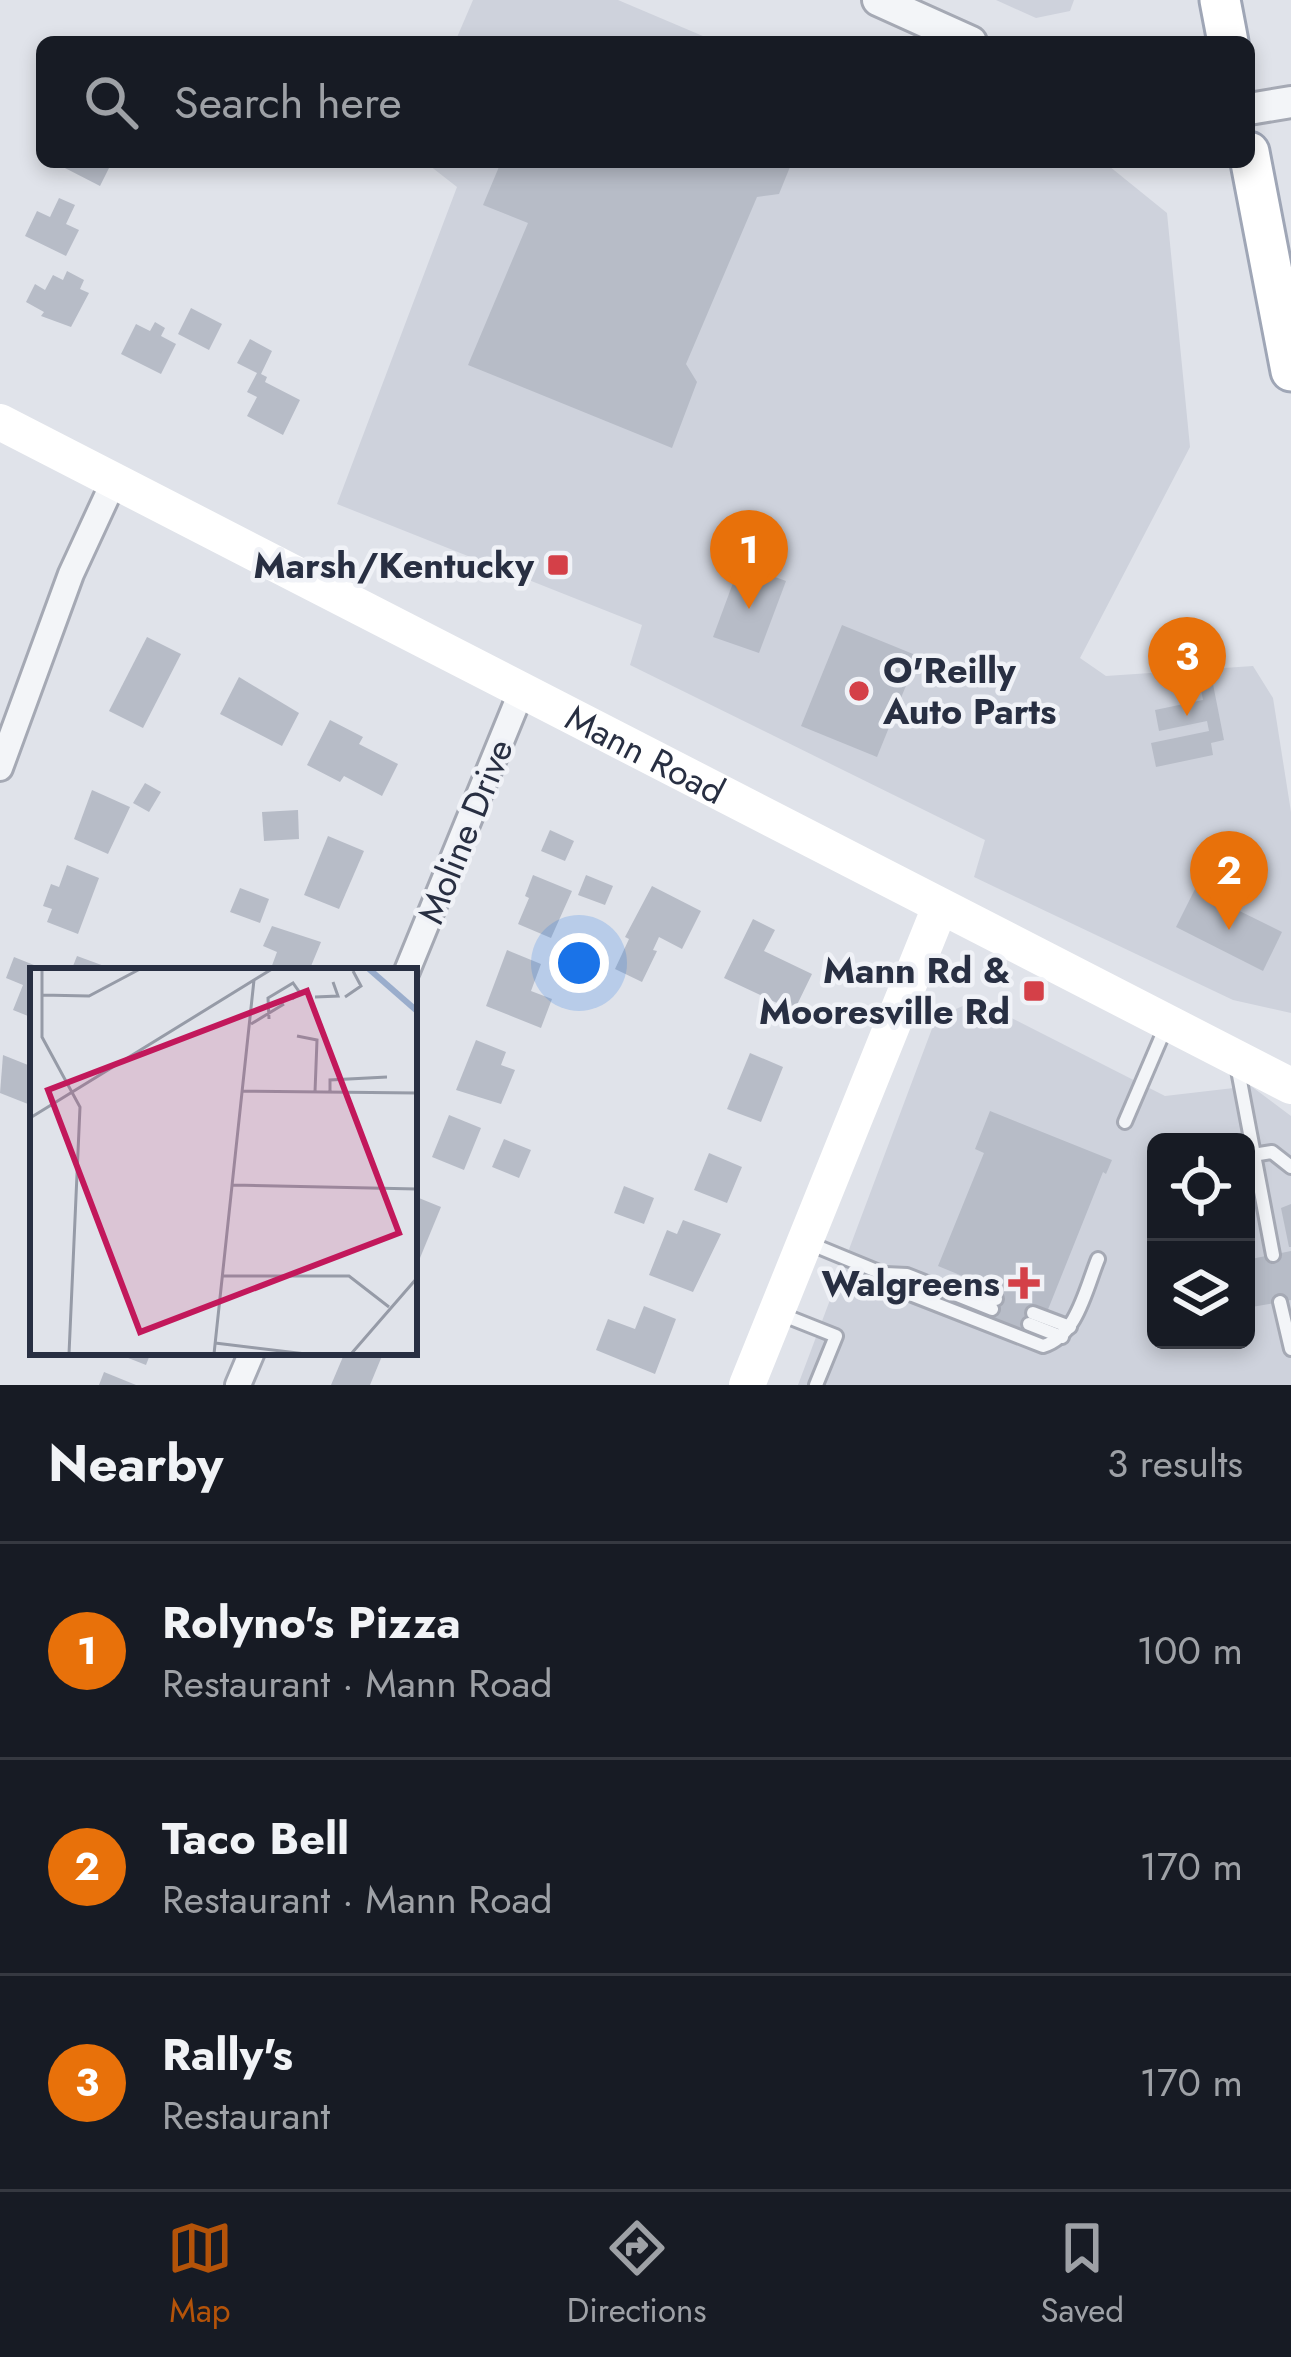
<!DOCTYPE html>
<meta charset="utf-8">
<style>
body{margin:0;font-family:Jost,sans-serif;background:#242831;color:#f1f3f6}
.controls{position:absolute;right:36px;bottom:36px;display:grid;overflow:hidden;border-radius:18px;box-shadow:0 6px 18px #0003}
.controls button{width:108px;height:108px;display:grid;place-items:center;padding:0;border:0;border-bottom:3px solid #363941;background:#171b24;color:#f1f3f6;font:60px sans-serif}
.you{position:absolute;left:579px;top:963px;width:42px;height:42px;margin:-30px;border:9px solid #fff;border-radius:50%;background:#1a73e8;box-shadow:0 0 0 18px #1a73e833}
.badge{display:grid;place-items:center;width:78px;height:78px;border-radius:50%;background:#b45309;color:#fff;font-size:39px;font-weight:700}
.pin{position:absolute;translate:-50% -99px;filter:drop-shadow(0 3px 6px #0008)}
.pin::after{content:'';position:absolute;top:63px;width:42px;height:36px;background:inherit;clip-path:polygon(0 0,100% 0,50% 100%)}
.list{margin:0;padding:0;list-style:none}
h2{display:flex;justify-content:space-between;align-items:center;height:156px;margin:0;padding:0 48px;font-size:51px}
h2 small{font-size:39px;font-weight:400;color:#9ea1a6}
.list li{display:grid;grid-template-columns:78px 1fr auto;gap:36px;align-items:center;box-sizing:border-box;height:216px;padding:0 48px;border-top:3px solid #363941}
.list b{display:block;font-size:45px;white-space:nowrap}
.list p{margin:0;font-size:39px;white-space:nowrap;color:#9ea1a6}
.list em{font-size:39px;font-style:normal;color:#9ea1a6}
.icon{flex:none;width:66px;height:66px;fill:none;stroke:currentColor;stroke-width:2;stroke-linecap:round;stroke-linejoin:round}
.map{position:relative;flex:none;width:1291px;height:1385px;overflow:hidden}
.search{position:absolute;background:#171b24;box-shadow:0 6px 18px #0003;left:36px;right:36px;top:36px;height:132px;display:flex;align-items:center;gap:30px;box-sizing:border-box;padding:0 42px;border-radius:18px;color:#9ea1a6;font-size:45px}
.sheet{height:804px;background:#171b24}
nav{display:flex;justify-content:space-around;align-items:center;box-sizing:border-box;height:168px;border-top:3px solid #363941;background:#171b24;font-size:33px;color:#9ea1a6}
nav a{display:grid;justify-items:center;gap:6px}
nav .on{color:#b45309}
.map>svg:first-child{display:block}
</style>
<div class="map">
<svg width="1291" height="1385" viewBox="0 0 1291 1385">
<rect width="100%" height="100%" fill="#e0e3ea"/>
<g fill="#ced2dc" fill-rule="evenodd">
<path d="M473,0H618L717,42H455Z"/>
<path d="M996,0H1074L1070,11L1036,18Z"/>
<path d="M425,162H1104L1167,213L1190,447L1080,658L1106,676L1253,666L1273,698L1291,812V1013L1233,1000L974,877L985,840L630,665L642,625L337,504L457,187Z"/>
<path d="M976,1000L1165,1096L1251,1086L1291,1116V1385H798L936,1018ZM1156,1142H1246V1340H1156Z"/>
</g>
<g fill="#b7bcc7">
<path d="M66,162H112L100,186L63,167Z"/>
<path d="M501,162H792L779,194L757,197L686,364L697,382L672,448L468,365L528,223L483,205Z"/>
<path d="M59,198L75,205L66,224L79,230L66,256L25,236L37,211L50,217Z"/>
<path d="M67,271L84,280L80,289L89,293L71,327L41,316L44,312L26,302L35,284L45,290L53,275L63,280Z"/>
<path d="M191,308L222,324L209,350L178,334Z"/>
<path d="M155,322L165,328L161,336L176,344L161,374L121,354L136,324L150,331Z"/>
<path d="M250,339L272,351L261,374L267,377L265,382L300,400L283,435L247,416L257,397L247,392L257,373L237,363Z"/>
<path d="M740,564L786,581L759,653L713,637Z"/>
<path d="M842,625L918,656L877,757L801,726Z"/>
<path d="M147,637L181,654L143,728L109,711Z"/>
<path d="M239,677L299,713L282,746L220,714Z"/>
<path d="M1212,679L1224,740L1211,743L1213,755L1156,767L1151,743L1209,731L1207,721L1159,731L1155,710L1203,700L1199,681Z"/>
<path d="M330,720L363,737L359,744L398,764L382,796L344,776L340,782L307,765Z"/>
<path d="M145,783L161,792L149,812L133,803Z"/>
<path d="M92,790L130,807L108,854L74,839Z"/>
<path d="M298,810L299,839L264,841L262,812Z"/>
<path d="M550,830L574,841L565,861L541,851Z"/>
<path d="M328,836L364,851L339,909L304,895Z"/>
<path d="M67,865L99,878L78,934L47,922L52,909L43,906L51,884L59,887Z"/>
<path d="M533,875L572,891L551,938L518,924L529,898L525,896Z"/>
<path d="M586,875L613,886L605,905L578,895Z"/>
<path d="M652,886L701,911L682,949L659,937L653,950L657,951L642,982L615,969L629,939L625,937Z"/>
<path d="M240,888L269,899L260,923L230,912Z"/>
<path d="M1195,889L1282,932L1263,971L1176,927Z"/>
<path d="M753,919L775,930L764,951L812,974L794,1011L724,978Z"/>
<path d="M272,926L321,942L309,971H270L277,952L263,946Z"/>
<path d="M507,950L541,964L531,991L552,999L541,1028L486,1006Z"/>
<path d="M77,956L107,967L105,971H71Z"/>
<path d="M14,957L49,971H33V1018L13,1010L23,985L6,978Z"/>
<path d="M476,1040L506,1052L501,1065L515,1070L501,1104L456,1090Z"/>
<path d="M750,1053L783,1067L761,1122L727,1109Z"/>
<path d="M3,1055L33,1067V1106L0,1093Z"/>
<path d="M990,1111L1112,1160L1106,1174L1103,1172L1047,1312L1035,1307L1024,1333L988,1319L999,1291L938,1266L984,1153L975,1149Z"/>
<path d="M449,1115L481,1128L464,1170L432,1157Z"/>
<path d="M504,1139L531,1150L519,1178L492,1167Z"/>
<path d="M709,1153L742,1167L727,1203L694,1190Z"/>
<path d="M624,1186L654,1198L644,1224L614,1213Z"/>
<path d="M414,1196L441,1207L420,1258L414,1256Z"/>
<path d="M1291,1204V1247H1289L1281,1208Z"/>
<path d="M683,1220L721,1234L693,1292L649,1275L667,1230L677,1234Z"/>
<path d="M1291,1251V1300L1246,1308V1260Z"/>
<path d="M644,1306L676,1319L655,1374L596,1350L608,1319L635,1329Z"/>
<path d="M113,1352H151L146,1365Z"/>
<path d="M345,1352L382,1356L370,1385H331Z"/>
<path d="M104,1372L136,1385H99Z"/>
</g>
<g fill="none" stroke-linecap="round" stroke-linejoin="round">
<g stroke="#a5a9b4" stroke-width="18">
<g id="service">
<path d="M1237,1065L1273,1255"/>
<path d="M1125,1122L1167,1024"/>
<path d="M1247,1156L1272,1152L1291,1167"/>
<path d="M811,1244L884,1274L910,1294L1043,1346C1077,1336 1086,1288 1098,1259"/>
<path d="M885,1274L907,1275L992,1309"/>
<path d="M949,1291L965,1286L996,1299"/>
<path d="M1280,1302L1291,1349"/>
<path d="M1033,1313L1070,1327"/>
<path d="M783,1315L836,1336L816,1385"/>
<path d="M1029,1324L1062,1337"/>
</g>
</g>
<g stroke="#a5a9b4" stroke-width="30">
<g id="minor">
<path d="M0,768L71,574L114,481"/>
<path d="M407,971L522,690"/>
<path d="M238,1385L252,1352"/>
</g>
</g>
<g stroke="#a5a9b4" stroke-width="36">
<g id="tertiary">
<path d="M878,0L971,42"/>
<path d="M1249,109L1291,102"/>
</g>
</g>
<g stroke="#9fa6b6" stroke-width="45">
<g id="primary">
<path d="M1220,0L1228,42"/>
<path d="M1249,152L1291,371"/>
</g>
</g>
<use href="#service" stroke="#f3f5f8" stroke-width="12"/>
<use href="#minor" stroke="#f3f5f8" stroke-width="24"/>
<use href="#tertiary" stroke="#f3f5f8" stroke-width="30"/>
<g stroke="#fff" stroke-width="36">
<path id="s1" d="M0,422L1291,1086"/>
<path d="M747,1385L940,907"/>
</g>
<use href="#primary" stroke="#fff" stroke-width="39"/>
</g>
<g fill="#d44048" stroke="#f0f2f7" stroke-width="4.5">
<rect x="546" y="553" width="24" height="24" rx="6"/>
<circle cx="859" cy="691" r="12"/>
<rect x="1022" y="979" width="24" height="24" rx="6"/>
<path d="M1018 1265h12v12h12v12h-12v12h-12v-12h-12v-12h12z"/>
</g>
<g text-anchor="middle" dominant-baseline="central" stroke-width="9" stroke-linejoin="round" paint-order="stroke">
<g font-size="36" font-weight="bold" fill="#282f42" stroke="#f0f2f7" text-anchor="end">
<text x="534" y="565">Marsh/Kentucky</text>
<text x="883" y="670" text-anchor="start">O'Reilly<tspan x="883" dy="41">Auto Parts</tspan></text>
<text x="1010" y="970">Mann Rd &amp;<tspan x="1010" dy="41">Mooresville Rd</tspan></text>
<text x="1000" y="1283">Walgreens</text>
</g>
<g font-size="36" fill="#282f42" stroke="#f0f2f7">
<text stroke="none"><textPath href="#s1" startOffset="726">Mann Road</textPath></text>
<text transform="translate(465 831) rotate(-68)">Moline Drive</text>
</g>
</g>
<g transform="translate(30 968)">
<rect width="387" height="387" fill="#e0e3ea"/>
<path fill="none" stroke="#9aadcc" stroke-width="6" d="M339,1L387,43"/>
<path fill="none" stroke="#969ba7" stroke-width="3" d="M12,1V69L50,139L39,386M11,27L59,28L110,1M285,29L308,28L303,14M315,29L331,18L323,3M239,51L238,30L263,15L270,25L262,31M221,56L254,36M267,68L287,72L285,124M212,123L387,125M300,125V112L357,109M0,150L242,1M203,217L387,221M192,308H319L359,339M185,375L276,386M184,386L224,12M321,386L387,310"/>
<path fill="#c2185b" fill-opacity="0.15" stroke="#c2185b" stroke-width="6" d="M277,23L369,265L110,364L18,122Z"/>
<rect width="387" height="387" fill="none" stroke="#282f42" stroke-width="6"/>
</g>
</svg>
<div class="controls">
<button><svg class="icon" aria-label="locate" viewBox="0 0 24 24"><circle cx="12" cy="12" r="6"/><path d="M12 2v4M12 18v4M2 12h4M18 12h4"/></svg></button>
<button><svg class="icon" aria-label="layers" viewBox="0 0 24 24"><path d="M12 4l9 5-9 5-9-5zM3 14l9 5 9-5"/></svg></button>
</div>
<div class="you"></div>
<div class="pin badge" style="left:749px;top:609px;background:#e8710a">1</div>
<div class="pin badge" style="left:1229px;top:930px;background:#e8710a">2</div>
<div class="pin badge" style="left:1187px;top:716px;background:#e8710a">3</div>
<div class="search"><svg class="icon" aria-label="search" viewBox="0 0 24 24"><circle cx="10" cy="10" r="6"/><path d="M15 15l6 6"/></svg>Search here</div>
</div>
<section class="sheet">
<h2>Nearby<small>3 results</small></h2>
<ul class="list">
<li><span class="badge" style="background:#e8710a">1</span><div><b>Rolyno's Pizza</b><p>Restaurant · Mann Road</p></div><em>100 m</em></li>
<li><span class="badge" style="background:#e8710a">2</span><div><b>Taco Bell</b><p>Restaurant · Mann Road</p></div><em>170 m</em></li>
<li><span class="badge" style="background:#e8710a">3</span><div><b>Rally's</b><p>Restaurant</p></div><em>170 m</em></li>
</ul>
</section>
<nav>
<a class="on"><svg class="icon" aria-label="map" viewBox="0 0 24 24"><path d="M3 6l6-2 6 2 6-2v14l-6 2-6-2-6 2zM9 4v14M15 6v14"/></svg>Map</a>
<a><svg class="icon" aria-label="directions" viewBox="0 0 24 24"><path d="M12 3l9 9-9 9-9-9zM9 14v-3h6M13 9l2 2-2 2"/></svg>Directions</a>
<a><svg class="icon" aria-label="saved" viewBox="0 0 24 24"><path d="M7 4h10v16l-5-4-5 4z"/></svg>Saved</a>
</nav>
